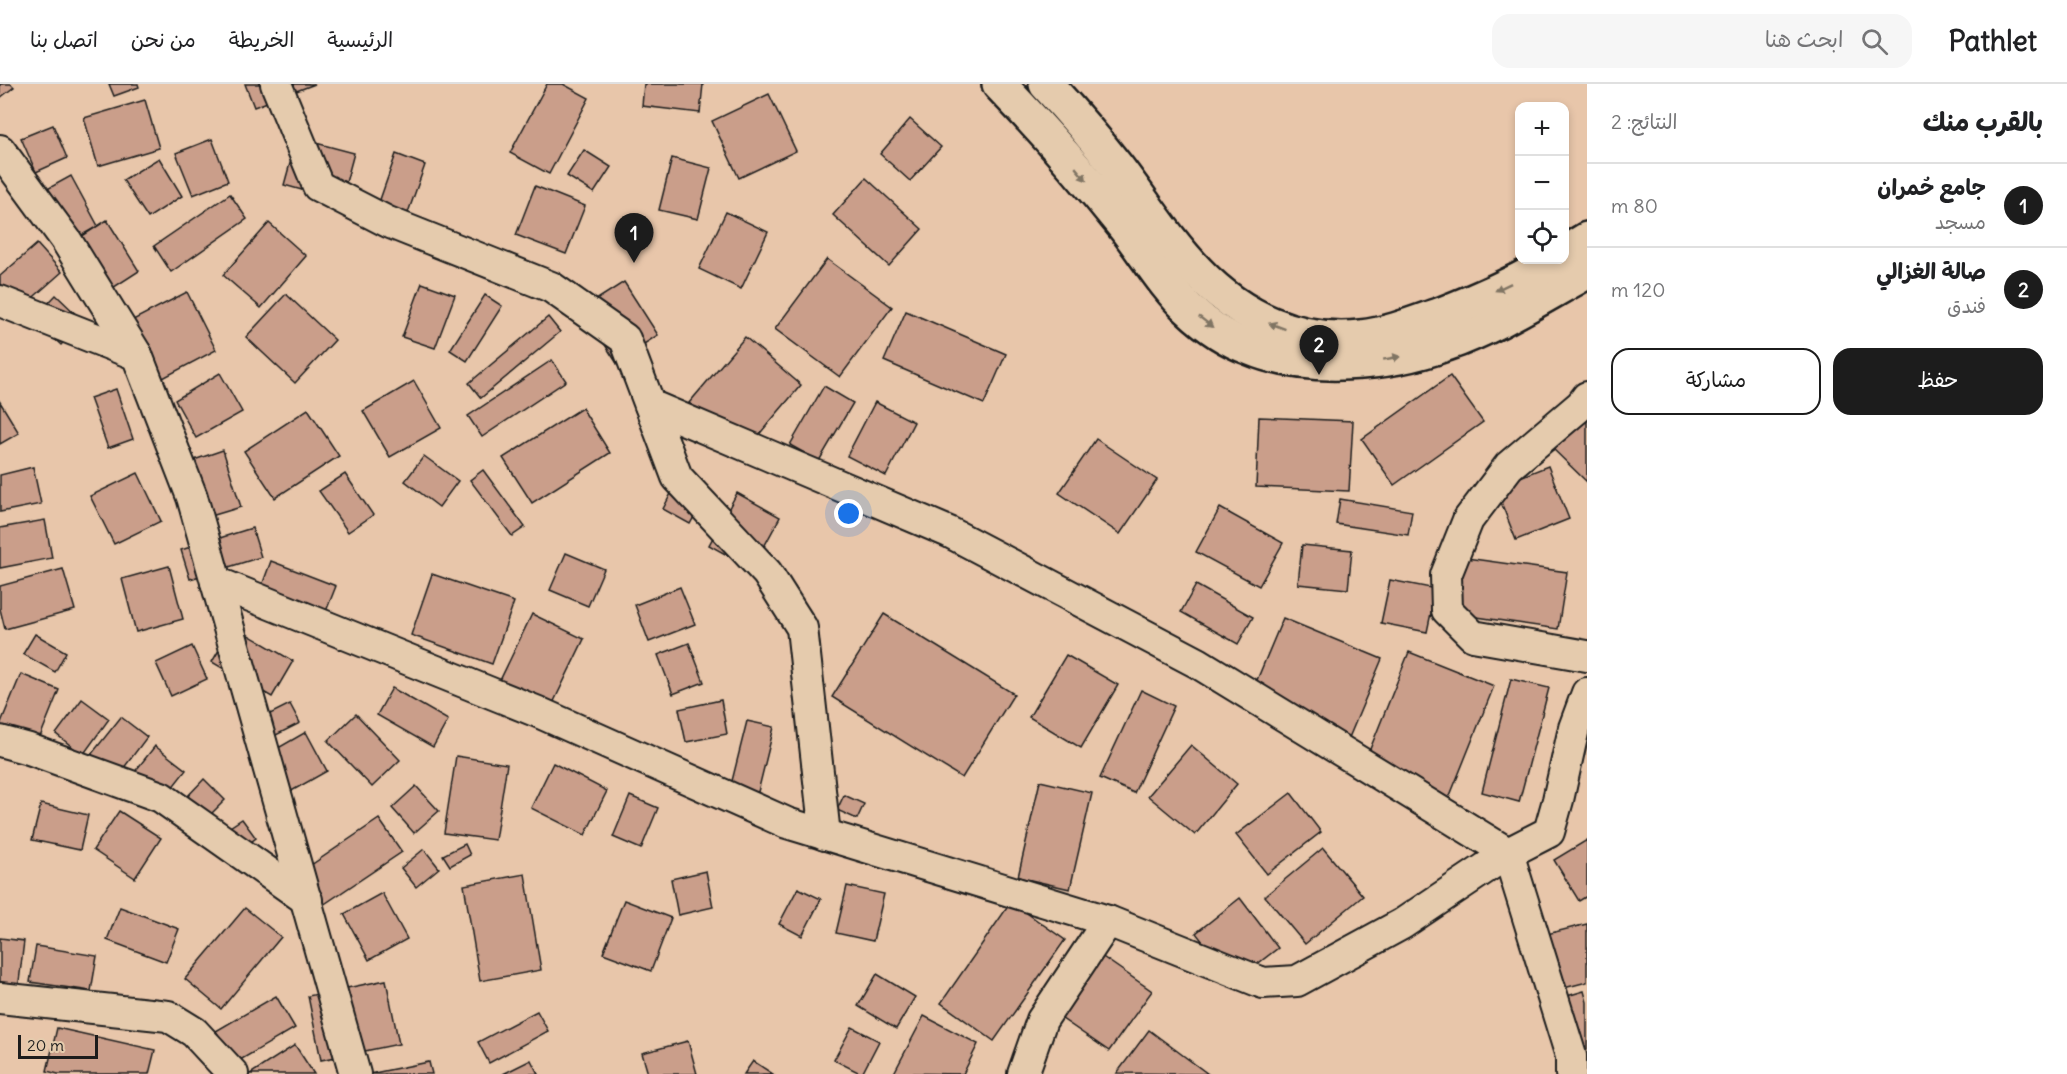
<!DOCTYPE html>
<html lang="ar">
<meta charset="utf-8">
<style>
body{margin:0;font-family:Delius,"Playpen Sans Arabic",sans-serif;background:#f6f6f6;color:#202124;direction:rtl}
.controls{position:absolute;right:18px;top:18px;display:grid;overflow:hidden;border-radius:12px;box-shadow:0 3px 9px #0003}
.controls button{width:54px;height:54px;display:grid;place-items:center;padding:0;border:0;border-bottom:2px solid #e0e0e0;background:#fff;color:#202124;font:30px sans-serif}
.scale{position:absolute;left:18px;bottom:15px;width:80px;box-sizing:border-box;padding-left:6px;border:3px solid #1c1c1c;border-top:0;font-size:16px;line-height:21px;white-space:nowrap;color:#1c1c1c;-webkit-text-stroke:4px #e5cbad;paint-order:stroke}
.you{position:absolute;left:849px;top:430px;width:21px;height:21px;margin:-15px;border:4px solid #fff;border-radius:50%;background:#1a73e8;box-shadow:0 0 0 9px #1a73e833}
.badge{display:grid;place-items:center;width:39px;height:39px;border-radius:50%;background:#1c1c1c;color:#fff;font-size:20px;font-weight:700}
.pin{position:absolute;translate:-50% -50px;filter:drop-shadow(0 2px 3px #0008)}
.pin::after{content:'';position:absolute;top:32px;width:21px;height:18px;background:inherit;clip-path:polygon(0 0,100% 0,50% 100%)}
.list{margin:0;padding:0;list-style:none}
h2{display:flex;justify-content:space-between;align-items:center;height:78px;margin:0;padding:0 24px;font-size:26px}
h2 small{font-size:20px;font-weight:400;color:#757577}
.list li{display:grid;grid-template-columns:39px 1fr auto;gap:18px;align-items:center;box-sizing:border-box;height:84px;padding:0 24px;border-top:2px solid #e0e0e0}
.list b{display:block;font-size:22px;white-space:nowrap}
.list p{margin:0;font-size:20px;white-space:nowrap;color:#757577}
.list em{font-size:20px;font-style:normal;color:#757577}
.actions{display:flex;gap:12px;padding:18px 24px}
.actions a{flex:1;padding:14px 0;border:2px solid #1c1c1c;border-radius:18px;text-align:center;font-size:21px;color:#1c1c1c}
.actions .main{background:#1c1c1c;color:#fff}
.icon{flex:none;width:33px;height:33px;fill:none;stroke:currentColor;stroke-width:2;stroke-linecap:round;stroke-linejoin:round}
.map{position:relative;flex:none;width:1587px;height:990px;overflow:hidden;direction:ltr}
header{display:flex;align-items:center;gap:36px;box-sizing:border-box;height:84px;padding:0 30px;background:#fff;border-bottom:2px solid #e0e0e0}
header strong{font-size:28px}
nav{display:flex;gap:33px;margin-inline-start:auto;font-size:21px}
.search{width:420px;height:54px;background:#f6f6f6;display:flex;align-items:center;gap:15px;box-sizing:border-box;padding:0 21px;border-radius:18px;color:#757577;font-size:22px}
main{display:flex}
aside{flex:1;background:#fff}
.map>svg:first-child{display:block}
</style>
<header>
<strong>Pathlet</strong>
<div class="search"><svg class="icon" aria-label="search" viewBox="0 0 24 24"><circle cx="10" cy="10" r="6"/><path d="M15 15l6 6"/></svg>ابحث هنا</div>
<nav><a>الرئيسية</a><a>الخريطة</a><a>من نحن</a><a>اتصل بنا</a></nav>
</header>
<main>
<aside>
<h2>بالقرب منك<small>النتائج: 2</small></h2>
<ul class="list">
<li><span class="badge">1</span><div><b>جامع حُمران</b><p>مسجد</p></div><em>80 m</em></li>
<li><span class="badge">2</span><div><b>صالة الغزالي</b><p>فندق</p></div><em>120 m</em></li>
</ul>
<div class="actions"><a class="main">حفظ</a><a>مشاركة</a></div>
</aside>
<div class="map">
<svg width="1587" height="990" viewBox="0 0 1587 990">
<rect width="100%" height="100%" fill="#e8c6aa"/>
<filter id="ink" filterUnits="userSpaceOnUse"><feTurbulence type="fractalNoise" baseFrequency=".0167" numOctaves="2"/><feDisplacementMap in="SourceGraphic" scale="12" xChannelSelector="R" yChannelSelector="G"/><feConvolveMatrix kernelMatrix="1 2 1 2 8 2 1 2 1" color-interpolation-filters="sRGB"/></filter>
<g filter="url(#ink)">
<g fill="#ca9e8a" stroke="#1c1c1c" stroke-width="1.5">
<path d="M0,0H11L14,3L0,14Z"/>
<path d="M109,0H138L139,3L114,12Z"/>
<path d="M245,0H315L254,23Z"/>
<path d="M547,0H563L589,14L549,90L510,69Z"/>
<path d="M644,0H703L700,29L642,22Z"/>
<path d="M769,10L796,67L739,94L712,37Z"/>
<path d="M145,16L159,64L98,82L84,34Z"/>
<path d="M910,35L941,63L910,97L880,70Z"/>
<path d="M53,41L67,74L36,88L21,54Z"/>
<path d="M297,54L354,69L341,117L284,101Z"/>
<path d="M212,55L228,97L193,111L176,69Z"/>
<path d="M584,66L611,83L594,109L567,92Z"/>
<path d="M396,70L425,81L405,137L376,127Z"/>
<path d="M159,74L182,112L148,134L123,96Z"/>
<path d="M672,74L711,84L698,135L659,126Z"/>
<path d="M71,92L98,142L59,164L31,114Z"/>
<path d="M866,94L922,145L889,182L833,131Z"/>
<path d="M535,102L585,122L566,170L516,151Z"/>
<path d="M230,110L247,135L171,188L154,162Z"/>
<path d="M726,128L768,148L741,205L699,185Z"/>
<path d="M107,136L139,187L105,209L73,158Z"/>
<path d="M269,139L306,172L261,224L223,191Z"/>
<path d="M37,160L62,188L19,226L0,204V192Z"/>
<path d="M827,175L892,223L840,293L775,245Z"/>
<path d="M624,198L658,251L616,278L582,225Z"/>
<path d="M422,199L455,211L435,264L402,253Z"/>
<path d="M187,208L216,266L163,294L133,236Z"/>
<path d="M286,210L335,256L295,299L246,253Z"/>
<path d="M56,211L83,237L61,261L33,235Z"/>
<path d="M485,211L502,222L467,277L450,266Z"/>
<path d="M906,227L1006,270L984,320L884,277Z"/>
<path d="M548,233L560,248L481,314L469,299Z"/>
<path d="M745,253L801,301L745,367L689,319Z"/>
<path d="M552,276L566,297L482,353L468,332Z"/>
<path d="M220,289L242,328L196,354L175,316Z"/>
<path d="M1450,292L1483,338L1394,401L1362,355Z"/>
<path d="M414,297L441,344L390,373L363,327Z"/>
<path d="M824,302L853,319L819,377L790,361Z"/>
<path d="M116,305L133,355L108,364L90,314Z"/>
<path d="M0,318L19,349L0,360Z"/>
<path d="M875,318L914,338L886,392L847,372Z"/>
<path d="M1587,323V398L1550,362Z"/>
<path d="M582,324L610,369L532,419L503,374Z"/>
<path d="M308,325L339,372L275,414L244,367Z"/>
<path d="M1259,333L1353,337L1349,407L1256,403Z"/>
<path d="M1096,355L1157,396L1120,450L1059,409Z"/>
<path d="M223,366L241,423L211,432L194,376Z"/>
<path d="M424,372L458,397L439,423L405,397Z"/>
<path d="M1548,382L1569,435L1516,456L1495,403Z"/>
<path d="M33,383L41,420L0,428V391Z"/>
<path d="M483,386L525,443L512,452L470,396Z"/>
<path d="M138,389L161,437L114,460L90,412Z"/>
<path d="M345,390L373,431L348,448L319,407Z"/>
<path d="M678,396L706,411L690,440L663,425Z"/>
<path d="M737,409L780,433L752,485L709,461Z"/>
<path d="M1340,415L1412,427L1408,451L1336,440Z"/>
<path d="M1220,424L1283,459L1259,502L1196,468Z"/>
<path d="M45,436L52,474L0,484V444Z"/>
<path d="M252,444L261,473L190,495L181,466Z"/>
<path d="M1302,461L1352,466L1348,505L1298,500Z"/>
<path d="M566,469L604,485L588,522L550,506Z"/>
<path d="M1459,473L1567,488L1558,545L1450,529Z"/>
<path d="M271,477L336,502L321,540L257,515Z"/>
<path d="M169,482L183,535L136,548L122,495Z"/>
<path d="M63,485L75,526L5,545L0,525V502Z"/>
<path d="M432,490L514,518L492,580L411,551Z"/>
<path d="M1390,496L1436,505L1427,548L1381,539Z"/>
<path d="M1196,501L1253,533L1238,560L1181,528Z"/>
<path d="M680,503L695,540L649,558L635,521Z"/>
<path d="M532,530L584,555L545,636L493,611Z"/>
<path d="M884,530L1014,610L962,694L832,613Z"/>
<path d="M1283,534L1382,575L1343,668L1244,627Z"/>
<path d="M233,542L293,577L272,613L212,578Z"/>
<path d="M35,550L66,568L55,588L23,570Z"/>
<path d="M689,559L704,598L673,610L658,571Z"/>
<path d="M192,562L207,595L171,612L156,579Z"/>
<path d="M1409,568L1494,602L1445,724L1360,690Z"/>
<path d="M1066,571L1118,601L1081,664L1029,633Z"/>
<path d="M21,590L59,606L36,663L0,648V641Z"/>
<path d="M1511,595L1549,604L1519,718L1482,708Z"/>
<path d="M392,604L448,636L433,663L377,631Z"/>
<path d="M1141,606L1174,622L1134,709L1100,694Z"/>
<path d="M82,615L109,635L83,671L56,650Z"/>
<path d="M721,616L727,650L686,658L679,625Z"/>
<path d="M290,620L300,639L270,654L260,635Z"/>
<path d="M356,630L400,676L372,703L328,657Z"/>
<path d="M121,633L147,653L117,693L90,672Z"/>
<path d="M747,637L774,643L755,720L728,713Z"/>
<path d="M306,648L327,687L288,709L266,671Z"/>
<path d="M1191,661L1237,700L1195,751L1148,712Z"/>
<path d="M155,662L186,686L164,714L133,690Z"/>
<path d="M456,672L507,680L495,756L444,749Z"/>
<path d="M553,679L607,707L585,751L531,724Z"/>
<path d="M204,695L225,716L207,734L186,714Z"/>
<path d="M1040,697L1092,709L1070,805L1018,793Z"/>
<path d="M416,702L439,727L414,749L392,724Z"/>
<path d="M1291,709L1321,748L1267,790L1236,751Z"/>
<path d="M844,711L864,720L857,735L837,726Z"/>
<path d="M630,712L658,724L641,765L613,753Z"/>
<path d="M41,720L88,731L80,766L32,756Z"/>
<path d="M119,727L161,754L135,794L93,766Z"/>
<path d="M242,735L256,754L239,767L224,747Z"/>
<path d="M379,735L402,768L314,827L292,794Z"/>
<path d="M1587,756V812L1579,817L1554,776Z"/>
<path d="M465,760L470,771L450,782L443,771Z"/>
<path d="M1323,764L1363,812L1305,860L1265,812Z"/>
<path d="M424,765L439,784L416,803L401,784Z"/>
<path d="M706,787L713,823L678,831L671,795Z"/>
<path d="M525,790L541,886L480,897L464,801Z"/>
<path d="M847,802L884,810L873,857L836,849Z"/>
<path d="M798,804L821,815L802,852L779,840Z"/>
<path d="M382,809L407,855L369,876L344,830Z"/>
<path d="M1240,814L1278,864L1234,898L1196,849Z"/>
<path d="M624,816L671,834L651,887L603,869Z"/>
<path d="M1011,818L1065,856L994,957L941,919Z"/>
<path d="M120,823L179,845L166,878L107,856Z"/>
<path d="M245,824L281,853L221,925L185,895Z"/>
<path d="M1587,840V898L1560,905L1547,850Z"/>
<path d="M0,854L24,857L17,914L0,912Z"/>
<path d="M36,862L97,872L91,907L30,898Z"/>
<path d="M1097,869L1152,907L1109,967L1055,930Z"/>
<path d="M877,890L915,913L896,945L858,922Z"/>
<path d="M386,896L399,960L321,976L308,912Z"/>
<path d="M1584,907L1587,918V965L1565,971L1550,917Z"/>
<path d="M276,912L295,944L235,979L216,947Z"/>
<path d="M537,927L548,947L489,979L478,958Z"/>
<path d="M924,932L978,960L963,990L894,989Z"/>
<path d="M852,943L879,957L862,990L834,976Z"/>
<path d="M57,944L155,966L149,990H58L47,987Z"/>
<path d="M1149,946L1208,990L1117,989Z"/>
<path d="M688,957L697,990H648L642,969Z"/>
<path d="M295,961L314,990H250Z"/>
<path d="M531,976L538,990H503Z"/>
<path d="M753,977L773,990H744Z"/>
<path d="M429,978L432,990H369Z"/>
</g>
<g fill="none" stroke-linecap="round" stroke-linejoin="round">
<g stroke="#1c1c1c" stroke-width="34">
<g id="minor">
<path d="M276,0L318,102L388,138L551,203L625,255L677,393L767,489L802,544L825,751"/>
<path d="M0,66L66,156L137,271L192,413L355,990"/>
<path d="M0,217L137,271"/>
<path d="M1587,313L1581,321L1509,382L1468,436L1446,491L1447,526L1473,552L1587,572"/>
<path d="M650,321L949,448L1198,579L1508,769L1571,972V990"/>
<path d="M216,498L538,628L787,739L1108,837L1263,899L1297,897L1402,840L1508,769L1549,748L1558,716L1574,644L1587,609"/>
<path d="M0,657L29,665L161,713L307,816"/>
<path d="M0,914L168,932L194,948L233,990"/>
<path d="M1023,990L1042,936L1108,837"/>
</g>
</g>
<g stroke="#1c1c1c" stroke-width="38">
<g id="secondary">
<path d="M999,0C1042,45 1083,91 1122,140C1144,167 1163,201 1189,225C1206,241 1228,256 1250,264C1307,288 1389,281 1446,260C1495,243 1541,213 1587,188"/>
<path d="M1046,0C1071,27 1095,55 1117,83C1144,118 1167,156 1198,188C1241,233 1298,260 1361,253C1389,250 1418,238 1444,229C1482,214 1520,197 1555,176"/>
<path d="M1564,169L1587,155"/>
</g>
</g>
<use href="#minor" stroke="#e5cbad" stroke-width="30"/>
<use href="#secondary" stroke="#e5cbad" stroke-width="33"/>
</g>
<defs><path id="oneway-solid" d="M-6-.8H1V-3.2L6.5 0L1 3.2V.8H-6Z" transform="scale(1.5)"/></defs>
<g fill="#807464">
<use href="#oneway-solid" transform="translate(1081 90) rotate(50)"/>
<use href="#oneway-solid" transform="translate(1503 203) rotate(154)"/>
<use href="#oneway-solid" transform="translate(1206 238) rotate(38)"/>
<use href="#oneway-solid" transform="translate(1277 242) rotate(-160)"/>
<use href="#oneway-solid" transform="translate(1392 274) rotate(-10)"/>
</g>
</g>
</svg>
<div class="controls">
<button>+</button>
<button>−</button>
<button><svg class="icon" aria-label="locate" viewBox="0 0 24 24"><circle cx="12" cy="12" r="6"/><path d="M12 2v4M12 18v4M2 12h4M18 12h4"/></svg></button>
</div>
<div class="scale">20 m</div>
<div class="you"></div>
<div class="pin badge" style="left:634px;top:179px">1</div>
<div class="pin badge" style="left:1319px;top:291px">2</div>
</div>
</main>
